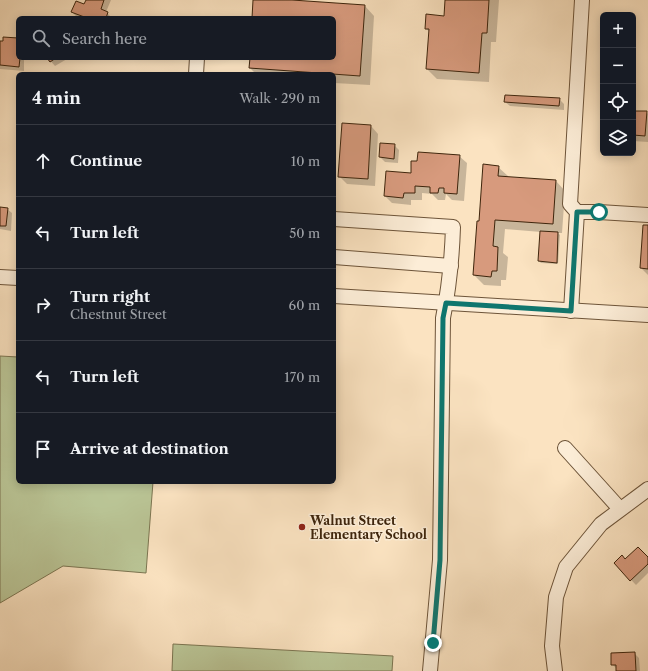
<!DOCTYPE html>
<meta charset="utf-8">
<style>
body{margin:0;font-family:"Libre Caslon Text",serif;background:#242831;color:#f1f3f6}
.controls{position:absolute;right:12px;top:12px;display:grid;overflow:hidden;border-radius:6px;box-shadow:0 2px 10px #0003}
.controls button{width:36px;height:36px;display:grid;place-items:center;padding:0;border:0;border-bottom:1px solid #363941;background:#171b24;color:#f1f3f6;font:20px sans-serif}
.stop{position:absolute;width:12px;height:12px;margin:-9px;border:3px solid #0f766e;border-radius:50%;background:#fff}
.stop.end{background:#0f766e;border-color:#fff;box-shadow:0 1px 4px #0008}
.list{margin:0;padding:0;list-style:none}
h2{display:flex;justify-content:space-between;align-items:center;height:52px;margin:0;padding:0 16px;font-size:17px}
h2 small{font-size:13px;font-weight:400;color:#9ea1a6}
.list li{display:grid;grid-template-columns:26px 1fr auto;gap:12px;align-items:center;box-sizing:border-box;height:72px;padding:0 16px;border-top:1px solid #363941}
.list b{display:block;font-size:15px;white-space:nowrap}
.list p{margin:0;font-size:13px;white-space:nowrap;color:#9ea1a6}
.list em{font-size:13px;font-style:normal;color:#9ea1a6}
.icon{flex:none;width:22px;height:22px;fill:none;stroke:currentColor;stroke-width:2;stroke-linecap:round;stroke-linejoin:round}
.map{position:relative;flex:none;width:648px;height:671px;overflow:hidden}
.search{position:absolute;background:#171b24;box-shadow:0 2px 10px #0003;left:16px;top:16px;width:320px;height:44px;display:flex;align-items:center;gap:10px;box-sizing:border-box;padding:0 14px;border-radius:6px;color:#9ea1a6;font-size:15px}
.panel{position:absolute;background:#171b24;box-shadow:0 2px 10px #0003;left:16px;top:72px;width:320px;height:412px;border-radius:6px}
.map>svg:first-child{display:block}
</style>
<div class="map">
<svg width="648" height="671" viewBox="0 0 648 671">
<rect width="100%" height="100%" fill="#fbe3c1"/>
<filter id="stains"><feTurbulence type="fractalNoise" baseFrequency=".005" numOctaves="4"/><feColorMatrix values="0 0 0 0 .2 0 0 0 0 .09 0 0 0 0 .02 0 0 0 .5 -.17"/></filter>
<radialGradient id="worn" r=".72"><stop offset=".6" stop-color="#630" stop-opacity="0"/><stop offset="1" stop-color="#630" stop-opacity=".3"/></radialGradient>
<g fill="#bac596" stroke="#7c7551">
<path d="M0,356L18,357V482H153L146,573L63,566L0,603Z"/>
<path d="M173,644L393,656L392,671H172Z"/>
</g>
<g fill="#0003">
<path d="M87,0H111L106,12L112,18H80L77,17L72,12L85,5Z"/>
<path d="M254,0H302V2L365,6L374,16L370,85L334,83V74H256L250,68L251,58H334V18H253Z"/>
<path d="M446,0H499L496,42H491L489,82L437,79L427,69L430,32L426,29L445,17Z"/>
<path d="M18,39V58H24V71L0,69V42H4Z"/>
<path d="M48,58H67V59L55,66Z"/>
<path d="M559,99L564,104V110L510,106L505,102Z"/>
<path d="M633,112H646L648,114V142L633,141Z"/>
<path d="M371,126L378,134L375,186L347,184L339,176Z"/>
<path d="M394,145L399,150L398,163L385,162L380,157Z"/>
<path d="M459,156L467,163L464,201L452,200L446,194L445,200H438L432,194L422,193V200H411V205L392,203L385,196L412,174Z"/>
<path d="M498,167L508,176V178L556,181L565,191L562,233H558L560,235L558,264L541,263L539,261L541,232L505,229L503,253L508,257L506,280H501V286L484,285L474,275L480,222Z"/>
<path d="M0,209H7L12,213L11,231L0,229Z"/>
<path d="M648,226V275L641,268Z"/>
<path d="M648,558V573L636,585L615,563L626,560Z"/>
<path d="M634,653L639,658L640,671H617V669L612,664Z"/>
</g>
<g fill="#d79a7d" stroke="#3e250c">
<path d="M86,0H104L101,9L108,12L106,18H87L71,12L76,1L84,4Z"/>
<path d="M253,0H292L365,5L360,76L249,68L250,58H334V18H252Z"/>
<path d="M445,0H489L487,33H482L479,73L426,69L429,29H425L426,14L444,16Z"/>
<path d="M3,37L18,38V58H20L19,67L0,65V41H3Z"/>
<path d="M47,58H56L50,62Z"/>
<path d="M505,95L560,98L559,106L504,102Z"/>
<path d="M633,111H647L645,136L633,135Z"/>
<path d="M342,123L371,125L368,179L338,177Z"/>
<path d="M380,143L395,144L394,159L379,157Z"/>
<path d="M418,152L460,155L457,194L444,193V188H439L438,193H430V187L415,186V193H404L403,198L384,196L386,171L411,173V161H417Z"/>
<path d="M483,164L499,166L498,176L556,180L553,224L495,220L493,246L498,247L497,271H492L491,277L473,275L477,221H479Z"/>
<path d="M0,207L8,208L6,226H0Z"/>
<path d="M643,225H648V269L640,268Z"/>
<path d="M540,231L558,232L557,263L538,261Z"/>
<path d="M638,547L648,557V564L630,581L614,563L622,555L625,559Z"/>
<path d="M635,652L636,671H616V665H611V653Z"/>
</g>
<g fill="none" stroke-linecap="round" stroke-linejoin="round">
<g stroke="#6d5439" stroke-width="16">
<g id="minor">
<path d="M196,74L197,58"/>
<path d="M577,212H599L648,215"/>
<path d="M334,219L453,227C452,258 449,288 443,318L440,560L430,671"/>
<path d="M334,257L451,266"/>
<path d="M0,277L18,278"/>
<path d="M334,296L648,315"/>
<path d="M571,311L577,212L570,204L582,0"/>
<path d="M565,448L620,509"/>
<path d="M555,671L552,646L556,597L566,567L601,524L648,489"/>
</g>
</g>
<use href="#minor" stroke="#fcedd7" stroke-width="14"/>
</g>
<g fill="none" stroke-linecap="round" stroke-linejoin="round">
<path stroke="#0f766e" stroke-width="5" d="M433,643L440,560L443,318L446,303L571,311L577,212H599"/>
</g>
<circle fill="#8f2418" stroke="#fcedd7" stroke-width="1.5" cx="302" cy="527" r="4"/>
<g text-anchor="middle" dominant-baseline="central" stroke-width="3" stroke-linejoin="round" paint-order="stroke">
<g font-size="12" font-weight="bold" fill="#3e250c" stroke="#fcedd7" text-anchor="start">
<text x="310" y="520">Walnut Street<tspan x="310" dy="14">Elementary School</tspan></text>
</g>
</g>
<rect width="100%" height="100%" filter="url(#stains)"/>
<rect width="100%" height="100%" fill="url(#worn)"/>
</svg>
<div class="controls">
<button>+</button>
<button>−</button>
<button><svg class="icon" aria-label="locate" viewBox="0 0 24 24"><circle cx="12" cy="12" r="6"/><path d="M12 2v4M12 18v4M2 12h4M18 12h4"/></svg></button>
<button><svg class="icon" aria-label="layers" viewBox="0 0 24 24"><path d="M12 4l9 5-9 5-9-5zM3 14l9 5 9-5"/></svg></button>
</div>
<div class="stop" style="left:599px;top:212px"></div>
<div class="stop end" style="left:433px;top:643px"></div>
<div class="search"><svg class="icon" aria-label="search" viewBox="0 0 24 24"><circle cx="10" cy="10" r="6"/><path d="M15 15l6 6"/></svg>Search here</div>
<section class="panel">
<h2>4 min<small>Walk · 290 m</small></h2>
<ul class="list">
<li><svg class="icon" aria-label="ahead" viewBox="0 0 24 24"><path d="M12 20V5M6 11l6-6 6 6"/></svg><div><b>Continue</b></div><em>10 m</em></li>
<li><svg class="icon" aria-label="left" viewBox="0 0 24 24"><path d="M17 20v-9H6M10 6l-5 5 5 5"/></svg><div><b>Turn left</b></div><em>50 m</em></li>
<li><svg class="icon" aria-label="right" viewBox="0 0 24 24"><path d="M7 20v-9h11M14 6l5 5-5 5"/></svg><div><b>Turn right</b><p>Chestnut Street</p></div><em>60 m</em></li>
<li><svg class="icon" aria-label="left" viewBox="0 0 24 24"><path d="M17 20v-9H6M10 6l-5 5 5 5"/></svg><div><b>Turn left</b></div><em>170 m</em></li>
<li><svg class="icon" aria-label="arrive" viewBox="0 0 24 24"><path d="M6 21V4h12l-3 4 3 4H6"/></svg><div><b>Arrive at destination</b></div></li>
</ul>
</section>
</div>
